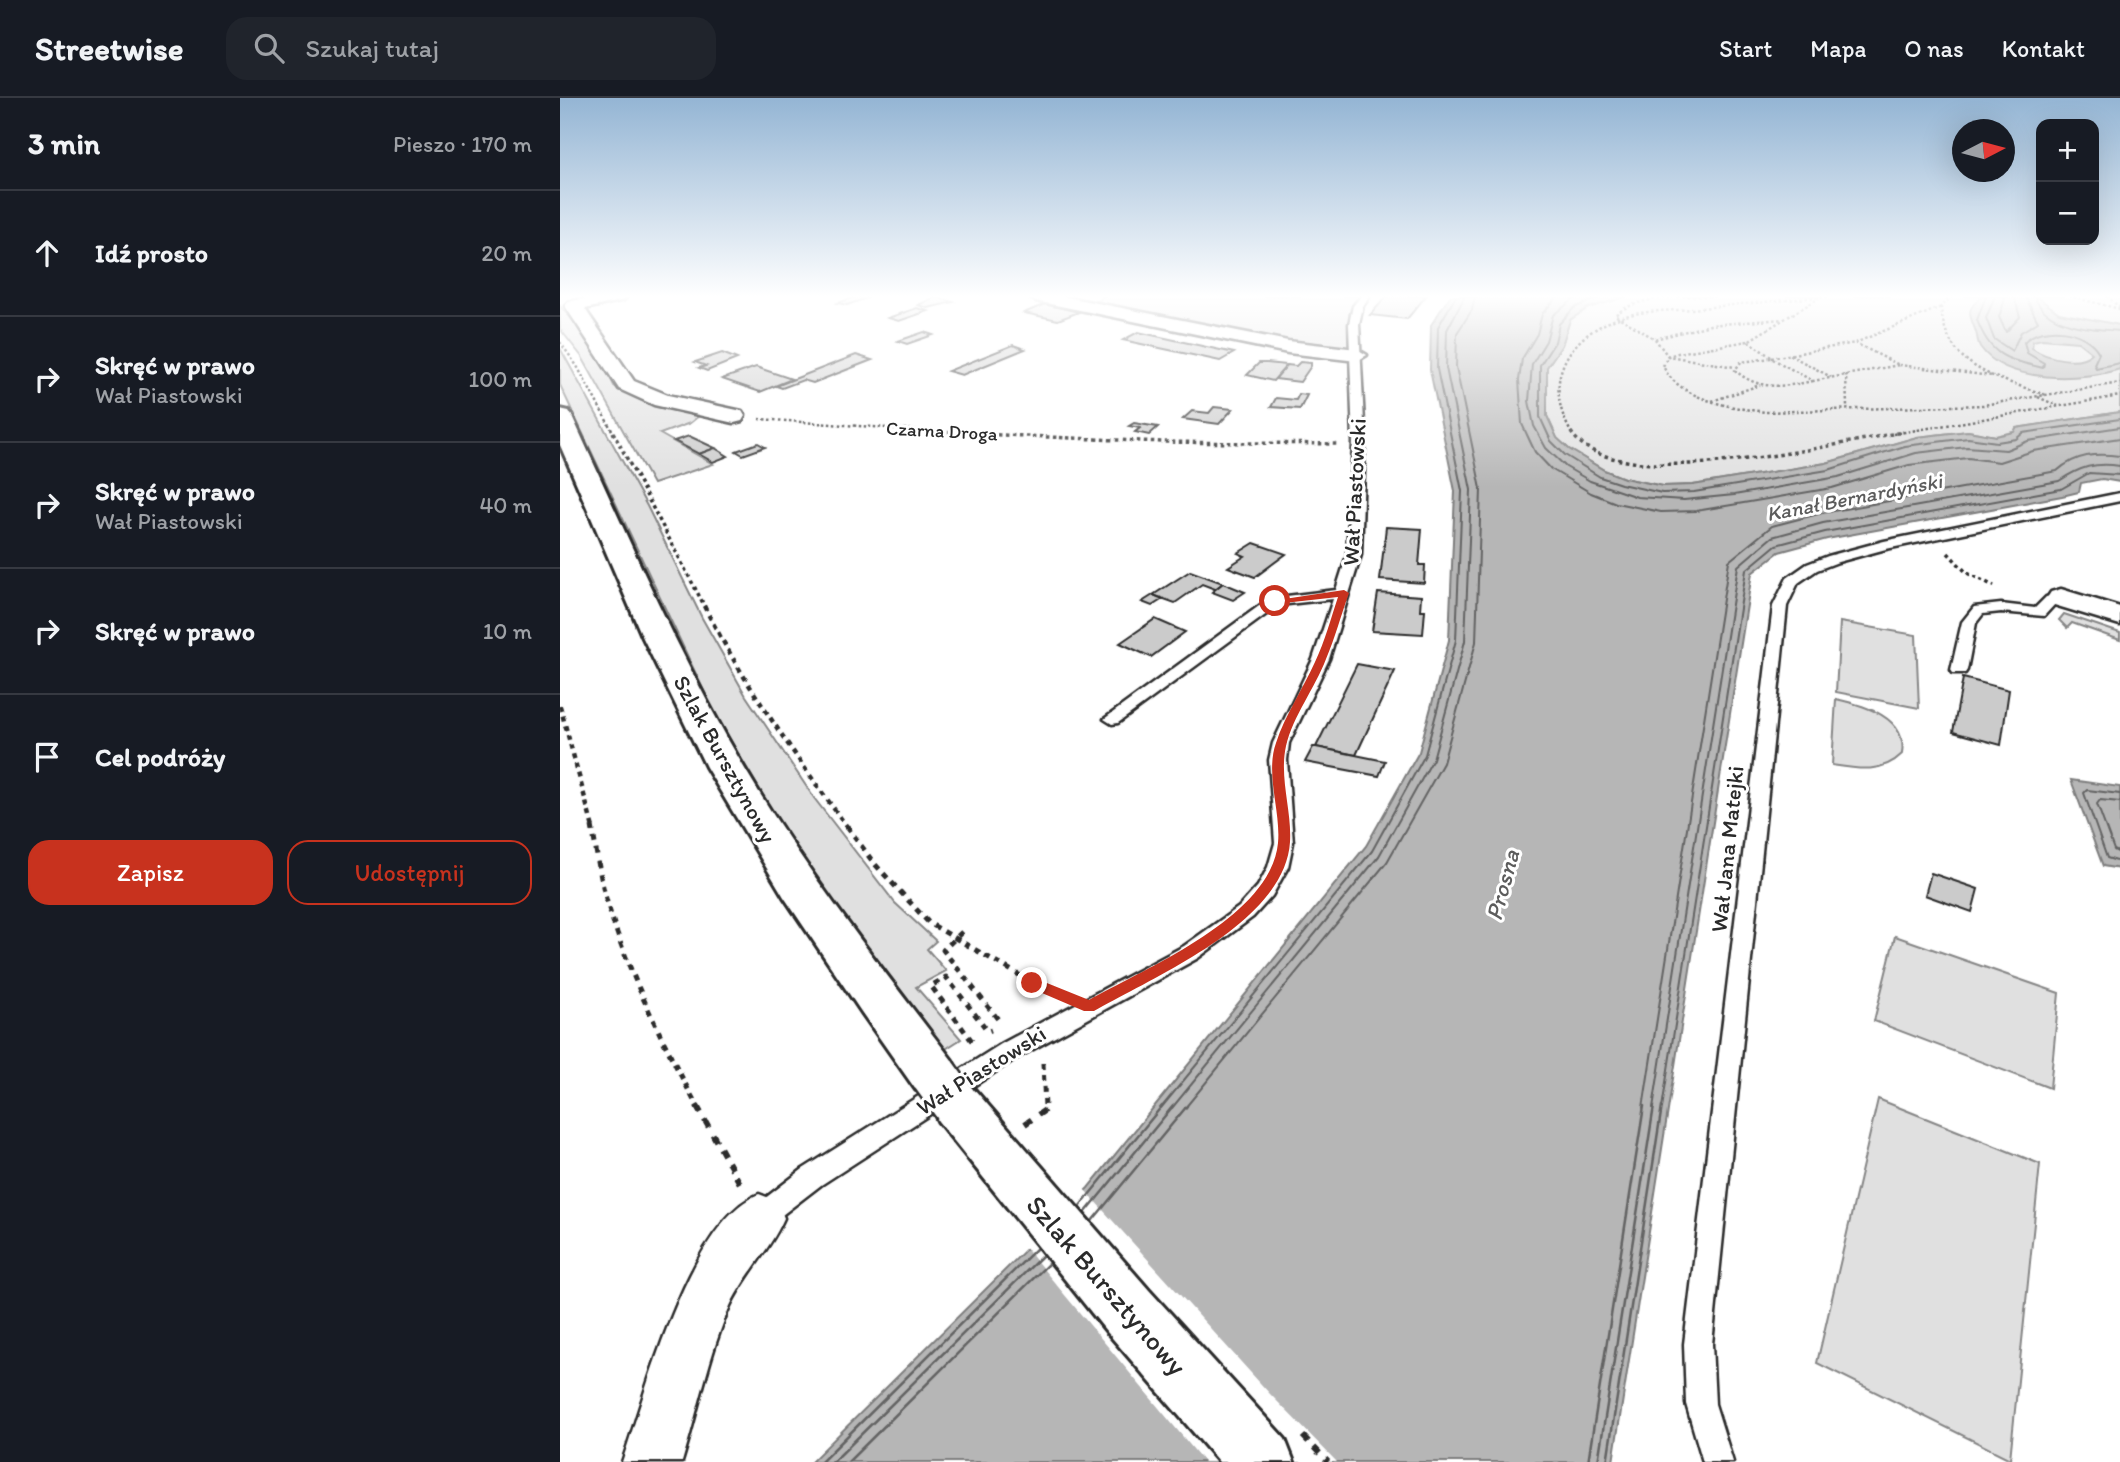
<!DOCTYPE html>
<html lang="pl">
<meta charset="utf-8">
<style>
body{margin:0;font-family:Itim,sans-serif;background:#20242c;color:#f1f3f6}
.controls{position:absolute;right:21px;top:21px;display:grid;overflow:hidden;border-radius:14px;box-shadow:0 7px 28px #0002}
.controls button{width:63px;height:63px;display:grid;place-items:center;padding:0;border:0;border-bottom:2px solid #363941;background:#171b24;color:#f1f3f6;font:35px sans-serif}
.compass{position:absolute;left:1392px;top:21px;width:63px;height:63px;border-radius:50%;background:#171b24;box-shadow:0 7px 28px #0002;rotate:84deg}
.stop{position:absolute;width:21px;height:21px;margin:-16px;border:5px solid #c8321e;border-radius:50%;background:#fff}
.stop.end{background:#c8321e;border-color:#fff;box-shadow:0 2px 7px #0008}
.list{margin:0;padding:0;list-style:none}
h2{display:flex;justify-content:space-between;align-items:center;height:91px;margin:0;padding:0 28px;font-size:30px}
h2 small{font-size:23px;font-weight:400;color:#9ea1a6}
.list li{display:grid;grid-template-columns:46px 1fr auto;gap:21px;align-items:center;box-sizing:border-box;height:126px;padding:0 28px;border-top:2px solid #363941}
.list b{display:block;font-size:26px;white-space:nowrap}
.list p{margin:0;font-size:23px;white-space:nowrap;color:#9ea1a6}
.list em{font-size:23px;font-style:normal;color:#9ea1a6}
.actions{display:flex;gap:14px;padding:21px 28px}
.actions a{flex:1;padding:16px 0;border:2px solid #c8321e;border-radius:21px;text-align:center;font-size:24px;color:#c8321e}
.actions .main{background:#c8321e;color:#fff}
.icon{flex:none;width:38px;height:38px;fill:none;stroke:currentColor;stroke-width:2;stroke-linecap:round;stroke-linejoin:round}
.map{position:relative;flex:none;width:1560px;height:1364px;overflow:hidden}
header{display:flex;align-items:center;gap:42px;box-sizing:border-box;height:98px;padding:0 35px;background:#171b24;border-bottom:2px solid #363941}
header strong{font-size:33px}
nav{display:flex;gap:38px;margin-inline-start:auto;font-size:24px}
.search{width:490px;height:63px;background:#20242c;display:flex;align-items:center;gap:18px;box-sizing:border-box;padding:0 24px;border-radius:21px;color:#9ea1a6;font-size:26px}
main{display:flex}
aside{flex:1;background:#171b24}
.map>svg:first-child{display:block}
</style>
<header>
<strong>Streetwise</strong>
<div class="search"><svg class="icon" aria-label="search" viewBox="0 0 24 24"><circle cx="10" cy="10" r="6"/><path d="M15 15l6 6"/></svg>Szukaj tutaj</div>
<nav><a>Start</a><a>Mapa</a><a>O nas</a><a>Kontakt</a></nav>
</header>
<main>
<aside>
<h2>3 min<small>Pieszo · 170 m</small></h2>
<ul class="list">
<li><svg class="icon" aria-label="ahead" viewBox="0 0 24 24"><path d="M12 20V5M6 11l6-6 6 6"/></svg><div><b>Idź prosto</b></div><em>20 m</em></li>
<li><svg class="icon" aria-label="right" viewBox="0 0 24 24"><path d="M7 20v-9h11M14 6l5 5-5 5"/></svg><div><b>Skręć w prawo</b><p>Wał Piastowski</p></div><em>100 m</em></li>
<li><svg class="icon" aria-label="right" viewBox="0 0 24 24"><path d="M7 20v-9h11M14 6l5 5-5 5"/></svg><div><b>Skręć w prawo</b><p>Wał Piastowski</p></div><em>40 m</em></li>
<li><svg class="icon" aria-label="right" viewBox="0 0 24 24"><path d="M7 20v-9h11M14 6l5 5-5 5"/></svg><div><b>Skręć w prawo</b></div><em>10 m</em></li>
<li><svg class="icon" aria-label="arrive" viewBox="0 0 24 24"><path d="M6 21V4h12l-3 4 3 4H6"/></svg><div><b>Cel podróży</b></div></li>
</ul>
<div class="actions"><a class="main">Zapisz</a><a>Udostępnij</a></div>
</aside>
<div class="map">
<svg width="1560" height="1364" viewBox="0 0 1560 1364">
<rect width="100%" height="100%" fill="#fff"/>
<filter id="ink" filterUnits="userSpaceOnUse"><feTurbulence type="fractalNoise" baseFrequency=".0143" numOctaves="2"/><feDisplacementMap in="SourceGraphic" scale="14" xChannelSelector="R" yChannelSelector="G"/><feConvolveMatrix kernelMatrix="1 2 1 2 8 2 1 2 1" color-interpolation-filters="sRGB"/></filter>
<g filter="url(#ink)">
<g fill="#e0e0e0" stroke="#868686" stroke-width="2">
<path d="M543,198H801L789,216L790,249L768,251L543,207L538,204Z"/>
<path d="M1069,198H1560V314L1457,330L1454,334L1436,338L1408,333L1357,339L1266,365L1133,387L1103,388L1064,380L1044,372L1009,351L997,340L987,318V269L1002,247L1010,222L1028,210Z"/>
<path d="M0,208L35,247L54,288L70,297L140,317L130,325L100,336L153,366L93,386L22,259L0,231Z"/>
<path d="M0,250L87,408L142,520L186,598L254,700L335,805L376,843L367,851L386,873L356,889L401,941L384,952L314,862L222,729L178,655L151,608L0,287Z"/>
<path d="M1504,516L1560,535V542L1512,525L1507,530L1499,522Z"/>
<path d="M1280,524L1356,537L1359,610L1276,594Z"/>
<path d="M1276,601C1303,607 1348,619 1342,656C1322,676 1297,671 1272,667Z"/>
<path d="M1335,838L1499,895L1490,990L1314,923Z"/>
<path d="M1318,1001L1480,1066L1450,1361L1257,1265Z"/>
</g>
<g fill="#b6b6b6" stroke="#7e7e7e" stroke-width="2" fill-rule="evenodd">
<path d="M890,198H1069L1028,210L1010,222L1002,247L987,269V318L997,340L1009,351L1044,372L1064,380L1103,388L1133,387L1266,365L1357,339L1408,333L1436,338L1454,334L1456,330L1560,314V384L1542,381L1521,385L1519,394L1502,398L1267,441L1219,454L1192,475L1053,1364H251L528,1090L806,748L859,654L889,542L895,393L870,272L871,227Z"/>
<path d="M1423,198H1476L1499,215L1560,227V271C1523,283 1447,286 1421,250C1417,245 1418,240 1416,234C1410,217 1404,212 1423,198ZM1482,241L1518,244L1532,255C1519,268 1486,260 1472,250L1473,243Z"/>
<path d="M1511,682L1560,689V771L1543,768Z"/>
</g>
<path fill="#fff" d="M523,1090L710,1296L777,1364H644L464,1148Z"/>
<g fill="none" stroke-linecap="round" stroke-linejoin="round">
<g stroke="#636363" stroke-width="2">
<path d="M998,198L982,216L977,236L962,261L959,282L962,326L975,354L991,371L1031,395L1056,405L1101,414L1136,413L1272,390L1349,367L1408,360L1439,364L1473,353L1560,340"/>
<path d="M1018,198L993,217L986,243L972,266L969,303L974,328L986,350L1006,369L1030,383L1077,399L1124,402L1174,397L1278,379L1356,355L1407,349L1446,352L1468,343L1560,329"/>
<path d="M1043,198L1014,210L999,226L995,244L980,267V319L991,343L1005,357L1040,379L1061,386L1102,395L1134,394L1268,372L1345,348L1408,340L1437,344L1456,341L1463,335L1560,321"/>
<path d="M1426,198L1417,222C1431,259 1446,261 1483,270L1484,265L1467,255L1464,244C1483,225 1526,231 1539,255L1534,266L1536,270L1560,265"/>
<path d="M1435,198L1426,220L1434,241L1452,253L1461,234L1478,224L1465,198"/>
<path d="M1446,198L1439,219L1446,234L1460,219L1454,198"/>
<path d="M1474,198C1486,229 1531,231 1560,233"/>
<path d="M1560,696L1527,692L1524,695L1547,760L1560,764"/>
<path d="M1560,704L1540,702L1537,706L1554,752L1560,755"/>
<path d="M601,1010L812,753L865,657L896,542L902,393L877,271L878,229L896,198"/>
<path d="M612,1010L819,758L873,661L905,543L911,392L886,270L887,232L905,198"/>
<path d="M625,1010L827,764L883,665L916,544L921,391L896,269L897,235L912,212L915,198"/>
<path d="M1083,1010L1169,463L1212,428L1262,415L1497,373C1516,356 1536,355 1560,358"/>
<path d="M1093,1010L1178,468L1212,439L1263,425L1499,383C1520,369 1535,364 1560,368"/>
<path d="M1102,1010L1186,472L1216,447L1265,434L1501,391L1529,375L1560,377"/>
</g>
<g stroke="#636363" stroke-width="2.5">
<path d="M519,1109L602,1008"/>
<path d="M525,1115L613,1008"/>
<path d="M532,1123L627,1008"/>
<path d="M261,1364L477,1150"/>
<path d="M273,1364L483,1157"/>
<path d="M288,1364L489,1165"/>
<path d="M1028,1364L1084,1008"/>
<path d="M1038,1364L1094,1008"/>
<path d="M1047,1364L1102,1008"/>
</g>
</g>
<g fill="#cbcbcb" stroke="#2b2b2b" stroke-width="2">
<path d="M298,198L307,200L287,207L278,205Z"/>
<path d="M827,198H866L847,221L810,217Z"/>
<path d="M375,199L393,204L368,210L358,207Z"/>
<path d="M485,206L519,214L498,222L464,215Z"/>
<path d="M357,210L368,213L339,223L328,220Z"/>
<path d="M364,234L373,237L347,246L338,243Z"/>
<path d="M578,234L674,255L660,263L563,242Z"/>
<path d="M453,247L465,251L402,277L388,273Z"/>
<path d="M162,255L177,261L147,273L139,270L146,268L135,264Z"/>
<path d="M296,257L312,262L253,285L243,282L222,290L216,288Z"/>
<path d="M740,264L751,265V268L740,284L715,281L727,267L736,268Z"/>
<path d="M699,265H707L727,267L713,283L687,277Z"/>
<path d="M196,269L232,281L200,294L162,281Z"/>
<path d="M739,296L747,297L740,311L711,309L716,300L736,302Z"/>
<path d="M654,309L673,311L659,326L623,321L632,313L649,315Z"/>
<path d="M574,325L598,329L589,337L575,334L580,330L569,328Z"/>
<path d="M129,338L155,350L139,356L114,343Z"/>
<path d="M198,345L205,349L183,357L176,353Z"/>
<path d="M155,350L168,358L153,364L139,356Z"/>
<path d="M826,429L862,431L859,467H865L864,485L820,482Z"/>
<path d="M694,445L726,456L695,479L668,469L685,458L678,455Z"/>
<path d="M630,473L663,485L655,491L642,486L615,505L593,497Z"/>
<path d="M663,485L685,494L673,502L652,494Z"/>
<path d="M818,495L861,498L860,512H865L863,536L812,533Z"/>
<path d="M593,497L603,501L592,508L582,504Z"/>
<path d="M595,521L625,534L591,559L560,545Z"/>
<path d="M797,566L835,573L796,657L756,649Z"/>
<path d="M1403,580L1449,592L1441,647L1393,634Z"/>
<path d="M753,649H756L825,663L819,678L745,664Z"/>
<path d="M1371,775L1418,791L1412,814L1365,797Z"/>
</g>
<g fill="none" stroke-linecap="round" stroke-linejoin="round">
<g stroke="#2b2b2b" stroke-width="5">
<g id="service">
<path d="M801,198H810L803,208L799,226L805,345L801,457L769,561L729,645L727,662L733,745L728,769L712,798L693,819L638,860L457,960L261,1087L209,1127L200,1131L191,1127L187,1119L191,1111L243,1071L441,946L624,848L679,809L698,788L708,769L715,745L709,662L713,645L753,561L773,501L719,507L558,625L552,626L544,621L710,500L776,492L787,457L793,345L789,226L793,208Z"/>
<path d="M1560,395V403L1326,451L1278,464L1257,472L1238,485L1227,508L1152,1246L1155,1306L1173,1364H1143L1126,1306L1124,1246L1213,508L1227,480L1247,466L1268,458L1324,443Z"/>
<path d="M1501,496L1506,497V503L1496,505L1484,518L1441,514L1423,516L1416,525L1407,572L1405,575H1393L1391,572L1402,524L1414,509L1441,506L1475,510L1486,499Z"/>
</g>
</g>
<g stroke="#2b2b2b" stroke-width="5">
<g id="minor">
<path d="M35,198H67L64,202L25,211L74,283L108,297L182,313L185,318L182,323L174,325L94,307L59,291L5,208L8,204Z"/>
<path d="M467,198H502L728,243L797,251L807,257L797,263L728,255L476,203Z"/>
<path d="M1501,491L1560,509V527L1491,506L1487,500L1491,494Z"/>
<path d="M199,1096L217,1103L224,1120C210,1152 185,1176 170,1208C150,1253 137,1316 122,1364H62C86,1295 129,1124 199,1096Z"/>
</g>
</g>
<g stroke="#2b2b2b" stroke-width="6">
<path id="secondary" d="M0,311L9,313L12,318C67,437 119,559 185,671C246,774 320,868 392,962L399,977L395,985L414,991L589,1192L725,1341L734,1364H659L547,1234L378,1023L370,1007L375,998L356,992L302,915L224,799L146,669L83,540L0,347Z"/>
</g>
<g stroke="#2b2b2b" stroke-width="2.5" stroke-dasharray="2.5 2.5" stroke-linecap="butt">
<path d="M1170,198C1136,199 1082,194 1055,217L1095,241L1108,258L1175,269"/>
<path d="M1392,198L1381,209C1386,271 1436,279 1486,297"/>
<path d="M1509,198L1560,211"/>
<path d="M1547,198L1559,209"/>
<path d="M1095,241L1150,227L1223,221"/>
<path d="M1188,243L1118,255L1108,258L1103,268C1119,302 1173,310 1206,314L1423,307L1560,285"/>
<path d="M0,244L17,268L54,336"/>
<path d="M1295,245L1339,267L1253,283L1211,260Z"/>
<path d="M1295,245L1381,209"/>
<path d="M1230,257L1271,279"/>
<path d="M1211,259L1188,243L1259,200"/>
<path d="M1211,260L1181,264L1175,272C1197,293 1225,289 1253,283"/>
<path d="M1339,267L1432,278"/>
<path d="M1286,276L1287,309"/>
<path d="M1478,299L1498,308"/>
<path d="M1152,303L1200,287"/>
<path d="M199,321L414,336"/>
<path d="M1012,336C981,283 1006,237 1062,219C1085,212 1109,213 1132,211C1179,206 1225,202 1272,198"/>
<path d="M1333,336L1560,298"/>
</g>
<g stroke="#2b2b2b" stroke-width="3.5" stroke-dasharray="3.5 3.5" stroke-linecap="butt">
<path d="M53,334L145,509"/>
<path d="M374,334L603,344L778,346"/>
<path d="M1011,334C1053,401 1276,345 1343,334"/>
<path d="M1388,455L1407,475L1434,488"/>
</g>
<g stroke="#2b2b2b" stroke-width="4.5" stroke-dasharray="5 5" stroke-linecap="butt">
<path d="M144,508C184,586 236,659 288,730"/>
<path d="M0,608L33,730"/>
</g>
<g stroke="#2b2b2b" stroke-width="5" stroke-dasharray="6 6" stroke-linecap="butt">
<path d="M32,728C36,751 39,774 45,797C66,872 102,942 138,1010"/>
<path d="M287,728L313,764L369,825L473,885L499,896"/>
<path d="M402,834L383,852L441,925"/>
<path d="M412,943L371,888L386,879L428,933L431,932"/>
<path d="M483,965L485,1010"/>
</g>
<g stroke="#2b2b2b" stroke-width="6" stroke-dasharray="8 8" stroke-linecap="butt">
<path d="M137,1008L182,1089"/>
<path d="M465,1026L485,1012V1008"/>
<path d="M743,1338L768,1364"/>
</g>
<use href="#service" fill="#fff" fill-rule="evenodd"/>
<use href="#minor" fill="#fff" fill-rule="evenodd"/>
<use href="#secondary" fill="#fff" fill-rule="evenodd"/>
<g stroke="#2b2b2b" stroke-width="51" stroke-linecap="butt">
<path id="secondary-bridge" d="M374,977L396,1007"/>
</g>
<use href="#secondary-bridge" stroke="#fff" stroke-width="46"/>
</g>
</g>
<linearGradient id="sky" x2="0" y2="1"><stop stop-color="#94b5d4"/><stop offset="0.51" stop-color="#fff"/><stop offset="1" stop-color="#fff" stop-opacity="0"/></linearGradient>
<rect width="1560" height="389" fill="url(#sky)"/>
<path fill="#c8321e" d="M784,492L789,495C781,517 775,540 766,561C755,590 733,618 726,648C719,680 732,713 730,744C725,824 595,878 534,913H524L468,889L466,885L472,879L529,902C586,870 711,819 718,745C721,713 705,676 716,645C725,617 743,591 755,564C765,543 771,520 778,499L715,506L711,503Z"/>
<g text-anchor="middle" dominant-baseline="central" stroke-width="6" stroke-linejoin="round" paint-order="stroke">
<g font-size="19" fill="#2b2b2b" stroke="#fff">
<text transform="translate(382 333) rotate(3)">Czarna Droga</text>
</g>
<g font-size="21" font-style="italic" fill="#5c5c5c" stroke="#fff">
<text transform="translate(1294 399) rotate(-11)">Kanał Bernardyński</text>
</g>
<g font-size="23" fill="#2b2b2b" stroke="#fff">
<text transform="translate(794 394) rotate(-87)">Wał Piastowski</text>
<text transform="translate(165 661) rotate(61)">Szlak Bursztynowy</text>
<text transform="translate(1167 751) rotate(-84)">Wał Jana Matejki</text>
<text transform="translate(421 972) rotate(-32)">Wał Piastowski</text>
</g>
<g font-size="24" font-style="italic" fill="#5c5c5c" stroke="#fff">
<text transform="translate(942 787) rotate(-75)">Prosna</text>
</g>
<g font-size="28" fill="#2b2b2b" stroke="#fff">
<text transform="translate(547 1187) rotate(49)">Szlak Bursztynowy</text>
</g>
</g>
</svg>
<div class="controls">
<button>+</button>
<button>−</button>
</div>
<svg class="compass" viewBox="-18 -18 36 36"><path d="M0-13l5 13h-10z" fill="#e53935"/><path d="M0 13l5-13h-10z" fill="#9ea1a6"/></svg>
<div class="stop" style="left:715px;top:503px"></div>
<div class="stop end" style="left:472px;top:885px"></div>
</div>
</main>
